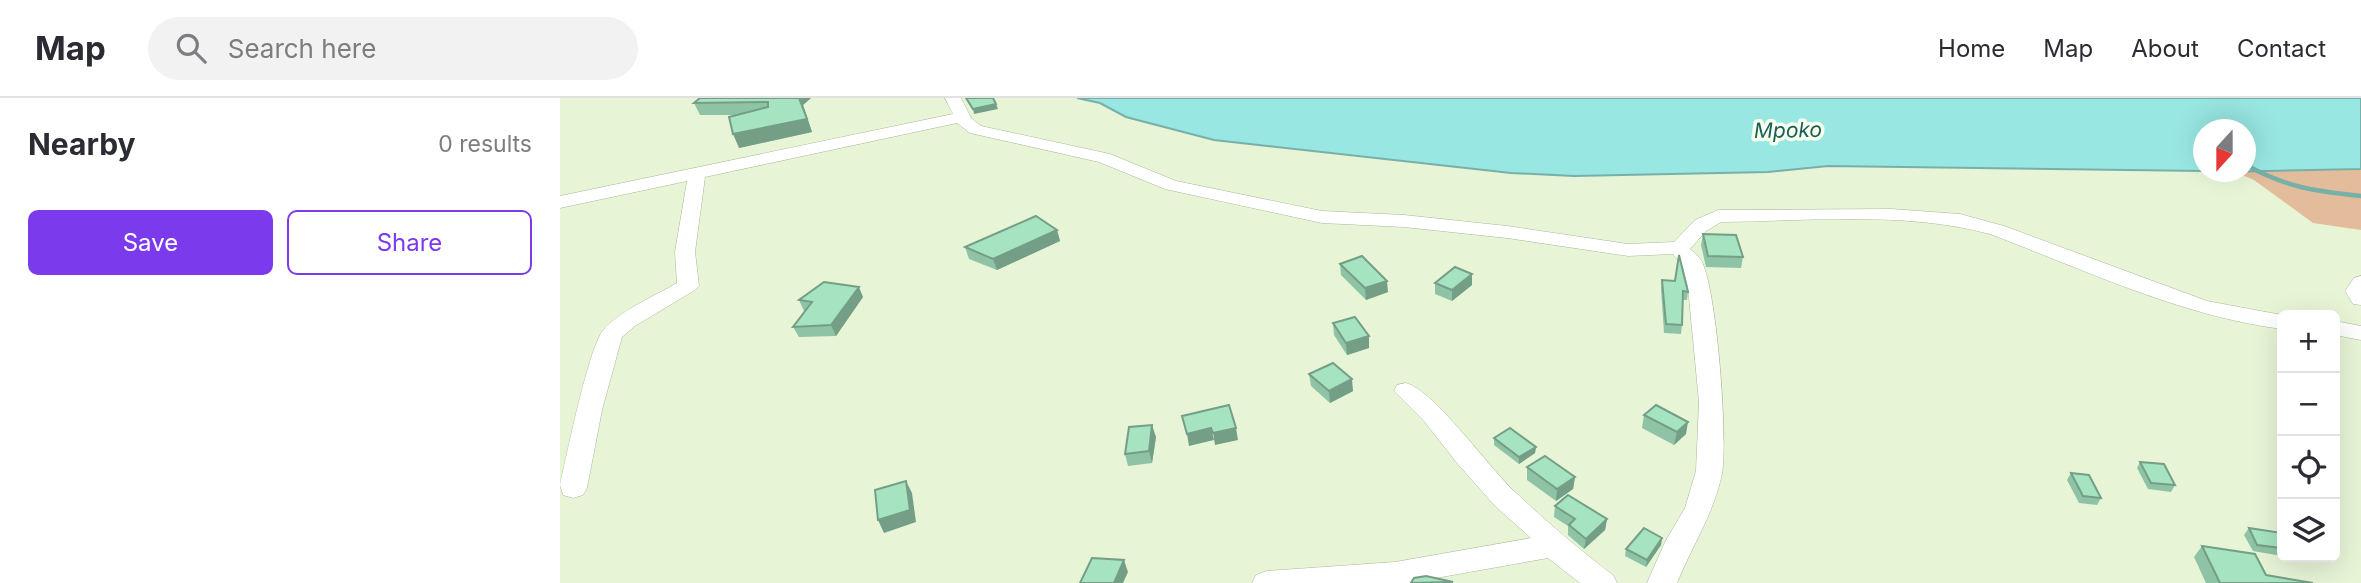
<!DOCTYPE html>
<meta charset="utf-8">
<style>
body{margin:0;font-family:Inter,sans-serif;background:#f2f2f3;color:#2b2b33}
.controls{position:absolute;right:21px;bottom:21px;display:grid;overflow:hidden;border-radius:10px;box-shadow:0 7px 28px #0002}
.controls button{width:63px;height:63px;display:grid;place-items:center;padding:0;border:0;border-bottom:2px solid #e1e1e2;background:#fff;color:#2b2b33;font:35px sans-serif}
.compass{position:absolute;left:1633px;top:21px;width:63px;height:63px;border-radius:50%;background:#fff;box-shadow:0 7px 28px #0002;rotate:201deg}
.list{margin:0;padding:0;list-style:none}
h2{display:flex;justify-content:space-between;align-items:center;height:91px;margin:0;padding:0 28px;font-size:30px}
h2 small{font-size:23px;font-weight:400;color:#7c7c81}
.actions{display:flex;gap:14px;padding:21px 28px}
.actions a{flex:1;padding:16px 0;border:2px solid #7c3aed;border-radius:10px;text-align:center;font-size:24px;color:#7c3aed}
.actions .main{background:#7c3aed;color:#fff}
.icon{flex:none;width:38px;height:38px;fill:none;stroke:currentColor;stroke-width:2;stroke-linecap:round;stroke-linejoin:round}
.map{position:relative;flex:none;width:1801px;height:485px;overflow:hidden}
header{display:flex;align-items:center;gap:42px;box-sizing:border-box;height:98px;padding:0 35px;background:#fff;border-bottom:2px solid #e1e1e2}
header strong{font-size:33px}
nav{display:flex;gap:38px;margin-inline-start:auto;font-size:24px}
.search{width:490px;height:63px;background:#f2f2f3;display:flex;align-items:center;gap:18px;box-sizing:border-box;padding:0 24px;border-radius:38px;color:#7c7c81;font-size:26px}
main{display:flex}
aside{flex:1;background:#fff}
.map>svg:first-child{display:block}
</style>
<header>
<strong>Map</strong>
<div class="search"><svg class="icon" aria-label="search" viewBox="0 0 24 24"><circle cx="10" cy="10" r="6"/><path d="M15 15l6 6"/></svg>Search here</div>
<nav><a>Home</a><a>Map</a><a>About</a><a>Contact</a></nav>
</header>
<main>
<aside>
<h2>Nearby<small>0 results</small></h2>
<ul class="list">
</ul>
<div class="actions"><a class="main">Save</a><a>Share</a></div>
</aside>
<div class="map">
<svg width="1801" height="485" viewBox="0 0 1801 485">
<rect width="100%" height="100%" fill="#e7f4d6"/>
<path fill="#e3bc9b" d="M1801,71V132L1753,125L1694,82L1675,74Z"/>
<path fill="#98e7e3" stroke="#77b0a9" stroke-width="2" d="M517,0H1801V71L1661,74H1686V32H1644L1643,73L1268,68L1208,74L1014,78L951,75L654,42L566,19L540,5Z"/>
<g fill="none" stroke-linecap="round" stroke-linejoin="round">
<path stroke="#77b0a9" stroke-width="4.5" d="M1686,67C1728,90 1754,93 1801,98"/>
<g stroke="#aab79b" stroke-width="1">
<g id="street">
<path d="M385,0H401L411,20L421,28L550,56L616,83L762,113L844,117L947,128L1068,146L1114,144L1135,122L1158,112L1331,111L1400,116L1444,128L1647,203L1722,217V231C1621,218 1525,172 1430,136C1344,113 1249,123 1161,124L1146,133L1130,151C1134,154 1138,158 1141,162C1157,190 1168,342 1162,376C1154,415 1132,448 1117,485H1087L1105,444L1125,410L1136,373L1139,304L1128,189L1122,166L1113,156L1068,158L947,140L844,129L762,125L605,91L539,64L410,35L397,25L145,79L135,154L139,188L135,192L75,228L62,239L42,312L27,390L23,397L13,400L3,397L0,387C6,361 29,247 44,231C63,211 93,199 117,185L115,154L127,83L0,110V98L393,16Z"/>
<path d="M1801,178V207L1793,206L1785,193L1794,180Z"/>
<path d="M1775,223L1801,228V242L1775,237Z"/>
<path d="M846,285C875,293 928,369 955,394C986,423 1018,451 1053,477L1057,485H1020L988,460L848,485H692L696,477L707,473L835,464L971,440L935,408L897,365L864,323L834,293L837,287Z"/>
</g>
</g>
<use href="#street" fill="#fff" fill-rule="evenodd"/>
</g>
<g fill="#8fc3a5">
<path d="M251,0L243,7L252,34L179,50L176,17H140L134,5Z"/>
<path d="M497,132L500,143L437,172L409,161L405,149Z"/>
<path d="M1143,136L1183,159L1181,170L1146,169L1141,147Z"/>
<path d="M780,166L828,194L806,202L781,177Z"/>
<path d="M1102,182L1128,194L1127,202H1123L1122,227L1121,236L1104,235L1101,191Z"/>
<path d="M875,185L912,187L892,203L875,196Z"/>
<path d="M303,199L276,238L239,239L233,229L246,213H244L239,202Z"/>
<path d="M773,225L809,250L787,257L774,237Z"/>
<path d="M749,276L793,293L770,305L751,288Z"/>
<path d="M1084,317L1126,336L1114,347L1082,330Z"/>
<path d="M596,339L592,365L568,368L565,356Z"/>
<path d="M934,340L976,349L975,355L959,366L934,347Z"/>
<path d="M1580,364L1615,387L1611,394L1588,391L1577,370Z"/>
<path d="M967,369L1015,379L1013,391L996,403L967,382Z"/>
<path d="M1511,375L1541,400L1537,407L1519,405L1507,382Z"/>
<path d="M995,408L1047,421L1045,432L1024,451L1008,437V428L994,419Z"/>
<path d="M1689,430L1722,435V458L1693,453L1684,437Z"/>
<path d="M1102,440L1101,447L1086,469L1065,458L1066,451Z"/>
<path d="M1642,448L1706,477L1753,485H1646L1634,459Z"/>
</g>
<g fill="#749f86">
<path d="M239,0H251L243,7L252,34L179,50L173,36Z"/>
<path d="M436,6L438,11L414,16L413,11Z"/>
<path d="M497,132L500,143L437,172L433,161Z"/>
<path d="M912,176V187L892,203V192Z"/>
<path d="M827,183L828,194L806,202L805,190Z"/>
<path d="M299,189L303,199L276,238L271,227Z"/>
<path d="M809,238V250L787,257L786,245Z"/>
<path d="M792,281L793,293L770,305L769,293Z"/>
<path d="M1128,324L1126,336L1114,347L1117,334Z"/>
<path d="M592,327L596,339L592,365L589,353Z"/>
<path d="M651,330L654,342L629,348L627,336Z"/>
<path d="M676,330L678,342L655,347L653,335Z"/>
<path d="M976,349L975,355L959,366V359Z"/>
<path d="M1015,379L1013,391L996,403L997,391Z"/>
<path d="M346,383L352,395L356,424L324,435L318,422Z"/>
<path d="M1047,421L1045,432L1024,451L1026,441Z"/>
<path d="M1102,440L1101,447L1086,469L1087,462Z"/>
<path d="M564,462L568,474L563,485H554Z"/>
</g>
<g fill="#a6e3c0" stroke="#749f86" stroke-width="2">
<path d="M140,0H239L247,21L173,36L169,19L208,9V4L134,5Z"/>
<path d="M406,0H433L436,6L413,11Z"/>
<path d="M476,118L497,132L433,161L405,149Z"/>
<path d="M1143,136L1176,137L1183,159L1148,158Z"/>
<path d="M1119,157L1128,194L1123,193L1122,227L1106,226L1102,182L1115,183Z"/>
<path d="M802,158L827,183L805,190L780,166Z"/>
<path d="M895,169L912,176L892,192L875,185Z"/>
<path d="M264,184L299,189L271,227L233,229L252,204L239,202Z"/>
<path d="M795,219L809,238L786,245L773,225Z"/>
<path d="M773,265L792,281L769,293L749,276Z"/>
<path d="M669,307L676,330L653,335L651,330L627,336L622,318Z"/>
<path d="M1096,307L1128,324L1117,334L1084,317Z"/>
<path d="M592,327L589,353L565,356L569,329Z"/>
<path d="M950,330L976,349L959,359L934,340Z"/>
<path d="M985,358L1015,379L997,391L967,369Z"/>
<path d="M1580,364L1604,366L1615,387L1591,385Z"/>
<path d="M1511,375L1529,377L1541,400L1523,398Z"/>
<path d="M346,383L350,412L318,422L315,392Z"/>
<path d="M1008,397L1047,421L1026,441L1009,427L1015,421L995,408Z"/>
<path d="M1084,430L1102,440L1087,462L1066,451Z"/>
<path d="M1689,430L1722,435V450L1697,447Z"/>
<path d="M1642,448L1695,456L1706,477L1753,485H1660Z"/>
<path d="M532,460L564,462L554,485H520Z"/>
<path d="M866,478L893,484L851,485L854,480Z"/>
</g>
<g text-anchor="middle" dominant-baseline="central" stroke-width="7" stroke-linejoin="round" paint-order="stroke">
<g font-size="21" font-style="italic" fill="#1b5d5b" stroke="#f7ffed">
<text transform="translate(1228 32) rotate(-1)">Mpoko</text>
</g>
</g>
</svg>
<div class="controls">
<button>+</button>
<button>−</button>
<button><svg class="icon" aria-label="locate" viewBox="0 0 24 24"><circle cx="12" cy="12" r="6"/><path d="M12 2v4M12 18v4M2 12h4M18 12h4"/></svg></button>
<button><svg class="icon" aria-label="layers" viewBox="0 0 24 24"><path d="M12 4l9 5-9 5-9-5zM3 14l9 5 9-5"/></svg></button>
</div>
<svg class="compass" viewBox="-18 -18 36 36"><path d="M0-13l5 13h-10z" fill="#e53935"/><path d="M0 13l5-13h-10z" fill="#7c7c81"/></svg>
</div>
</main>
